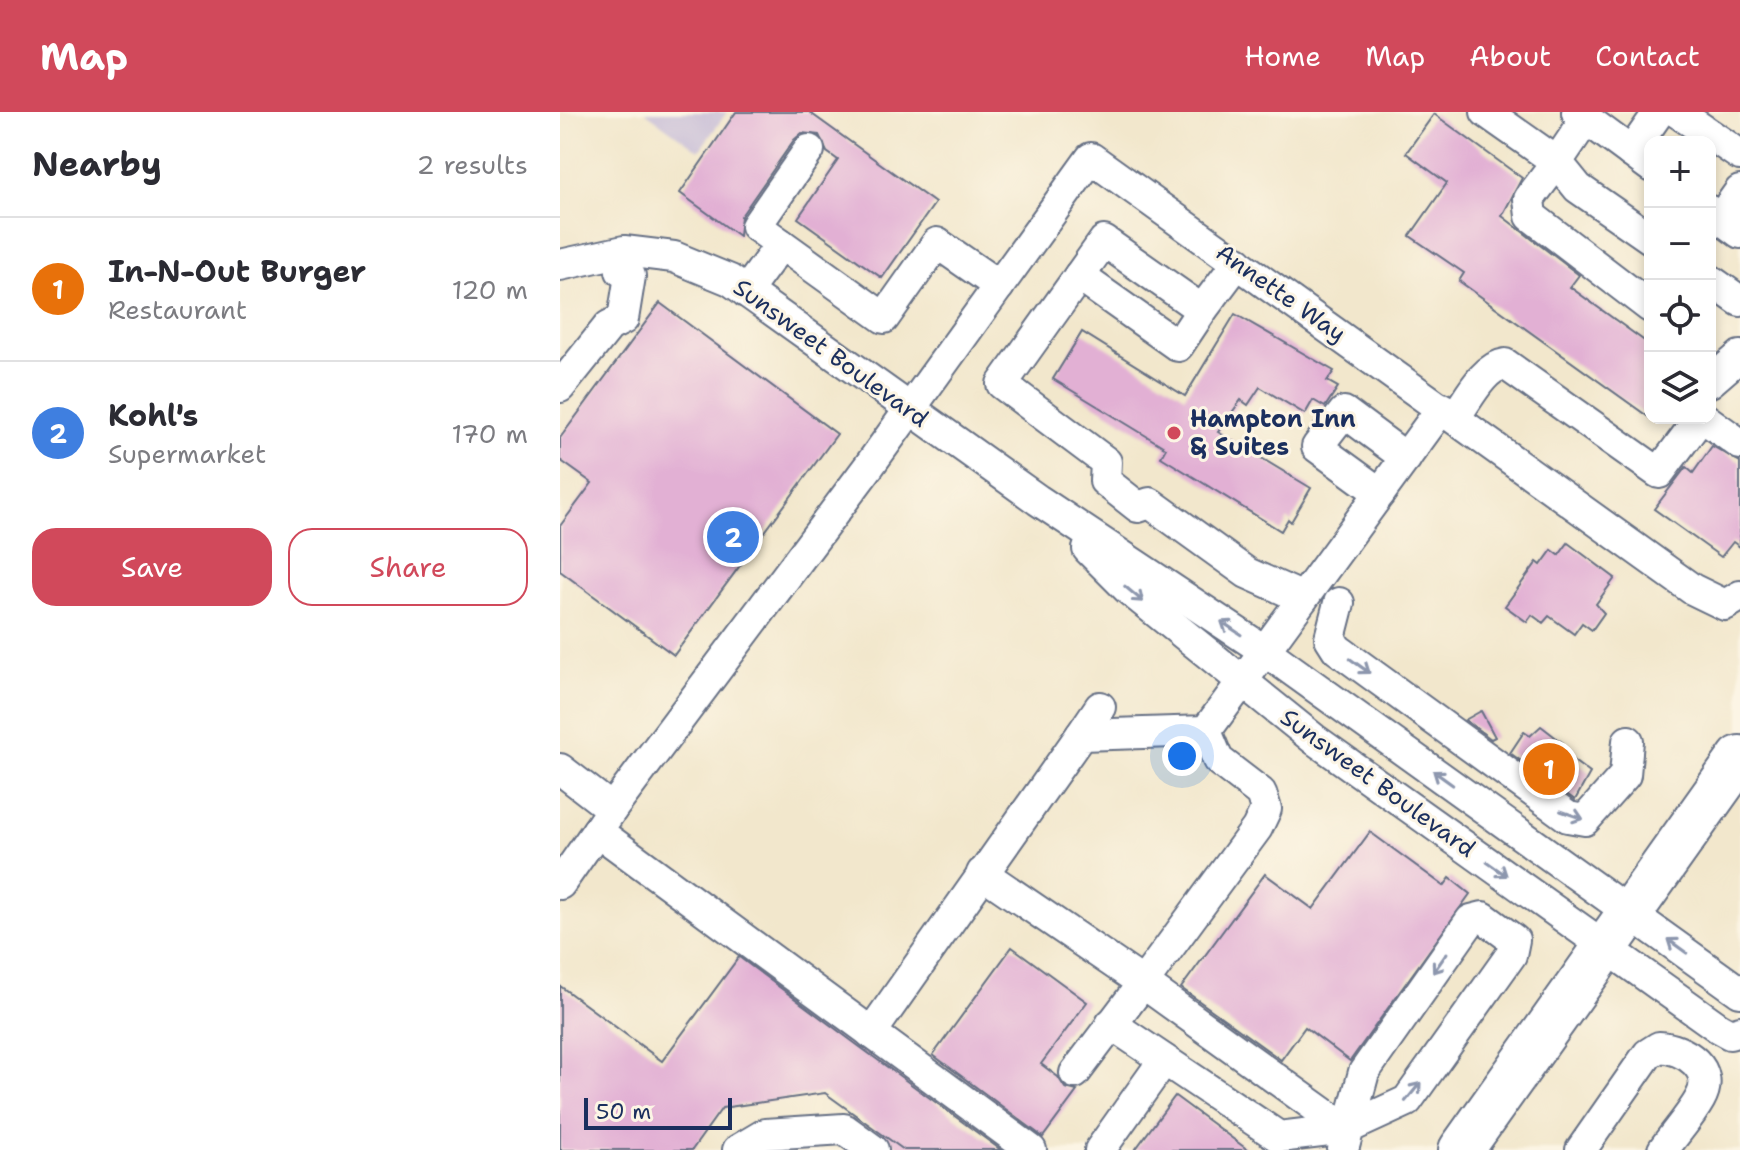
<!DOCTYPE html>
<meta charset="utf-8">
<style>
body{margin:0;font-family:"Shantell Sans",sans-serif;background:#f2f2f3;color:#2b2b33}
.controls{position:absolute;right:24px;top:24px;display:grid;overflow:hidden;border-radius:16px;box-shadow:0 4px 12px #0003}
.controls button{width:72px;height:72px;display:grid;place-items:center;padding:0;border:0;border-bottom:2px solid #e1e1e2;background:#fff;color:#2b2b33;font:40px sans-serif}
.scale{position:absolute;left:24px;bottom:20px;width:148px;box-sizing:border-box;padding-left:8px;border:4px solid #1b2f5e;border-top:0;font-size:22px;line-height:28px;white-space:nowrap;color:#1b2f5e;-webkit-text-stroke:6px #fcf5e5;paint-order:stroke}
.you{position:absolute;left:622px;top:644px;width:28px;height:28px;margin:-20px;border:6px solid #fff;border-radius:50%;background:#1a73e8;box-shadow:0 0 0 12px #1a73e833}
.badge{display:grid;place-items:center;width:52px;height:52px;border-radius:50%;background:#d1495b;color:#fff;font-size:26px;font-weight:700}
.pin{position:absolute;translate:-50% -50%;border:4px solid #fff;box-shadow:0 2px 8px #0006}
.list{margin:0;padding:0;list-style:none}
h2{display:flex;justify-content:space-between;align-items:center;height:104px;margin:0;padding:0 32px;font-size:34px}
h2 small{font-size:26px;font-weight:400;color:#7c7c81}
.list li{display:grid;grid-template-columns:52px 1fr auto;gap:24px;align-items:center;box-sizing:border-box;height:144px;padding:0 32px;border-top:2px solid #e1e1e2}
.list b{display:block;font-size:30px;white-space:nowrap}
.list p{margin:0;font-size:26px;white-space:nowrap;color:#7c7c81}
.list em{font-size:26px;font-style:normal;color:#7c7c81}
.actions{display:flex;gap:16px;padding:24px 32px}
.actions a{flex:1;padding:18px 0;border:2px solid #d1495b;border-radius:24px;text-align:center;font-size:28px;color:#d1495b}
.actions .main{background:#d1495b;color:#fff}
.icon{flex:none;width:44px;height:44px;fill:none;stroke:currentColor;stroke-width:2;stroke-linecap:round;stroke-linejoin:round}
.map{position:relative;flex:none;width:1180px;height:1038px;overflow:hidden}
header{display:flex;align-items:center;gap:48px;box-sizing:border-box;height:112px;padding:0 40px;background:#d1495b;color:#fff}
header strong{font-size:38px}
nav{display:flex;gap:44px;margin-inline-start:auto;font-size:28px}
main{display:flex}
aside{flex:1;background:#fff}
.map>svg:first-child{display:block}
</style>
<header>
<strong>Map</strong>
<nav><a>Home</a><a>Map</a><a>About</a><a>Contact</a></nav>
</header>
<main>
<aside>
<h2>Nearby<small>2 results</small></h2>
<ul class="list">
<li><span class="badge" style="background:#e8710a">1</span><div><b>In-N-Out Burger</b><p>Restaurant</p></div><em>120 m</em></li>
<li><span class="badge" style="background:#3f7fe0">2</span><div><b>Kohl's</b><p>Supermarket</p></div><em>170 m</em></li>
</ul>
<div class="actions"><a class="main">Save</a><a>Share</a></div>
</aside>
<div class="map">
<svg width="1180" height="1038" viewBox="0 0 1180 1038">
<rect width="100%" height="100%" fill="#fcf5e5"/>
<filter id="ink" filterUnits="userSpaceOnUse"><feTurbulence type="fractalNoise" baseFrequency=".0125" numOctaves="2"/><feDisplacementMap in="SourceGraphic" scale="16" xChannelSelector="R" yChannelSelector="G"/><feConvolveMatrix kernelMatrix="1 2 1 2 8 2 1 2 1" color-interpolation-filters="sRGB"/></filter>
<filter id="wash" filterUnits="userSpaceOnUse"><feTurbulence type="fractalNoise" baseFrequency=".006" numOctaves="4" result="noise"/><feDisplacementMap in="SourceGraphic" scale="32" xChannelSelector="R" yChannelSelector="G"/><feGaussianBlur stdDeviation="1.8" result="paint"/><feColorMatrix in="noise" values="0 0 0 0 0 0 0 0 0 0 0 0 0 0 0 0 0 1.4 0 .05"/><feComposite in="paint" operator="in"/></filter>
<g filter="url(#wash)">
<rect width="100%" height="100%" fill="#f2e7cc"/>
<path fill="#c9bfd7" d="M85,0H167L139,39Z"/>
<g id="blocks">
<g fill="#e2b0d4">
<path d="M176,0H249L375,91L322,166L238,106L278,48L267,40L259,23L242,21L234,28L181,104L179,124L120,81Z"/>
<path d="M874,2L962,66L942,104L1019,163L1010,175L1090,233V306L899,169L904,161L850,124L887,71L846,41Z"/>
<path d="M100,191L277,322L114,543L0,459V414L32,371L0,348V326Z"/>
<path d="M675,202L774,259L767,269L778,275L765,295L753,288L745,302L700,275L688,293L681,288L658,320L751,376L731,410L728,407L721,419L601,345L606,336L493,267L522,220L625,284Z"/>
<path d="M1152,334L1180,350V435L1173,430L1161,445L1094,397L1126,355L1133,361Z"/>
<path d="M1008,431L1055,466L1036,492L1044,501L1032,518L1022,511L1014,522L989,504L983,511L972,503L967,510L945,494L977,450L981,453L992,438L999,443Z"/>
<path d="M921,599L935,625L931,627L905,608Z"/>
<path d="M981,614L1003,631L999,638L1030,661L1015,688L950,641L964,620L970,624Z"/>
<path d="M810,720L884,774L890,766L910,782L790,949L745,915L721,948L621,876L705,762L753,797Z"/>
<path d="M452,835L527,890L481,952L498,965L505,976L517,979L483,1025L373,943Z"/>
<path d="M179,845L300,935L441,1038H344L265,981L162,996L132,1038H0V874L102,949Z"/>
<path d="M615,984L688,1038H575Z"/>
</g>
</g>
</g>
<g filter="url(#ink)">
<use href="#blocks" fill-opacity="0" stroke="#666f84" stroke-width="2"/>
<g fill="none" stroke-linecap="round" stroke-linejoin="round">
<g stroke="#666f84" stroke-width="34">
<g id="minor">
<path d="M926,0L997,50L969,87L971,104L1090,195"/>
<path d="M1017,0L1090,54"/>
<path d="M1117,0L1180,43"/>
<path d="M1026,7L997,50L1018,76L1090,126"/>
<path d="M1071,40L1099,0"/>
<path d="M1150,99L1180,121"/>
<path d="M1160,107L1180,79"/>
<path d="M221,132L196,114L249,38"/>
<path d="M678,150L642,198L544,129L442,272L546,350L545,369L578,395L590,391L687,461L743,486"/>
<path d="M0,153L64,139L114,145L170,168L478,388L705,539L1180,880"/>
<path d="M519,164L618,234L642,198"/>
<path d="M1150,168L1180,189"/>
<path d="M186,180L221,132L324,206L377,131L439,174"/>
<path d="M1150,270L1180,244"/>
<path d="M0,275L49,214L63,207L70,164L61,159"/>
<path d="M895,305C908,288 923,255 945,252L1099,361L1140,306"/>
<path d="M1144,306L1180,332"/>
<path d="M820,381L757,335L784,300L846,346"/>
<path d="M528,437L568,477L754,627L1159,916L1170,922L1180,919"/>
<path d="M779,491L770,526L777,537L1008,705L1025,708L1065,663L1068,629"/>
<path d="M646,619L658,648L701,681L706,697L697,716L583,871L786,1017"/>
<path d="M521,623L540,595"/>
<path d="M0,657L52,697L37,719L471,1038"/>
<path d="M52,697L309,354L531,46L1132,477L1165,493L1180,484"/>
<path d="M422,761L583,871L515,961"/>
<path d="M0,772L37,719"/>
<path d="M551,912L719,1025L786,1017L847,989L951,843L954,828L923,805L911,808L804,960L783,1038"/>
<path d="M311,921L521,623L646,619L882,296"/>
<path d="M178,1038L205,1022L284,1017L313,1038"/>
<path d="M540,1038L604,948"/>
<path d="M1021,1038L1088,942L1099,935C1124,936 1157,957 1140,987C1130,1005 1115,1021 1103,1038"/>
</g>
</g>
<g stroke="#666f84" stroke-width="48">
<path id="highway" d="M901,1038L1180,646"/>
</g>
<use href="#minor" stroke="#fff" stroke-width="30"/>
<use href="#highway" stroke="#fff" stroke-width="44"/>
</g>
<defs><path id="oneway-shaft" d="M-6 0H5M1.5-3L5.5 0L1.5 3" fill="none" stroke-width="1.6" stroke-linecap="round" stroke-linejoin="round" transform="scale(2)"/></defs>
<g stroke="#8d97ae">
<use href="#oneway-shaft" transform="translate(574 482) rotate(40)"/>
<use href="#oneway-shaft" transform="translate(671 516) rotate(-146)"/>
<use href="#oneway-shaft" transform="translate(800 554) rotate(36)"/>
<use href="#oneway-shaft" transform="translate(883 666) rotate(-144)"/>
<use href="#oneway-shaft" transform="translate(1012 703) rotate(19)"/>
<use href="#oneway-shaft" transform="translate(937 757) rotate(35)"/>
<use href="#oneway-shaft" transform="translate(1117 834) rotate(-144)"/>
<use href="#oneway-shaft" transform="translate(880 851) rotate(125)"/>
<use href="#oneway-shaft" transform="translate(853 980) rotate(-51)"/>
</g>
</g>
<circle fill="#d1495b" stroke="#fcf5e5" stroke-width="3" cx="614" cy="321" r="8"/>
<g text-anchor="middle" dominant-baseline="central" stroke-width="6" stroke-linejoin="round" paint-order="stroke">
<g font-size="24" fill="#1b2f5e" stroke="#fcf5e5">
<text transform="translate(721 181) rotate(35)">Annette Way</text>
<text transform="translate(271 241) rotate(36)">Sunsweet Boulevard</text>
<text transform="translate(818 671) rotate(36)">Sunsweet Boulevard</text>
</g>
<g font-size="24" font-weight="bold" fill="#1b2f5e" stroke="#fcf5e5" text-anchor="start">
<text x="630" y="307">Hampton Inn<tspan x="630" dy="28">&amp; Suites</tspan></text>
</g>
</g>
</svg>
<div class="controls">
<button>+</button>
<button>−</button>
<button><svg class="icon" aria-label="locate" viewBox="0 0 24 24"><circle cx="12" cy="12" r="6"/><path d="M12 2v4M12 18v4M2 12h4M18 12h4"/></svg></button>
<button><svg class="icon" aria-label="layers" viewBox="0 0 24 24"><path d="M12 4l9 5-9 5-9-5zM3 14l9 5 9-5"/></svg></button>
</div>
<div class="scale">50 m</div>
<div class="you"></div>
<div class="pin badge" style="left:989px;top:657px;background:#e8710a">1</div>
<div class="pin badge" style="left:173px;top:425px;background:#3f7fe0">2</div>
</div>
</main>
